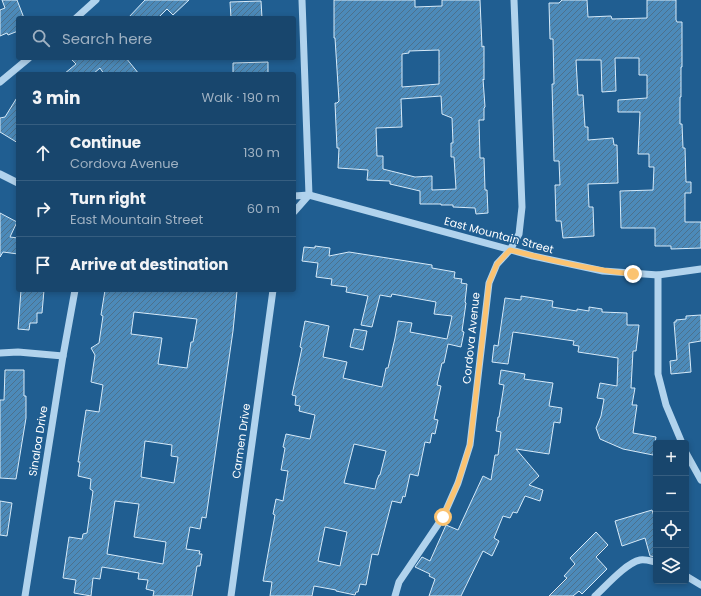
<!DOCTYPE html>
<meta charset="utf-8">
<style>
body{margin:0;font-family:Poppins,sans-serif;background:#214d72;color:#f1f3f6}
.controls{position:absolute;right:12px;bottom:12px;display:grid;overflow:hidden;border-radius:4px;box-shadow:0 2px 6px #0003}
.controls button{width:36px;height:36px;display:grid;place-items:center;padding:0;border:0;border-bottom:1px solid #365e80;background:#18466d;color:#f1f3f6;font:20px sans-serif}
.stop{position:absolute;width:12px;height:12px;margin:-9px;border:3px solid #fbc371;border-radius:50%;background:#fff}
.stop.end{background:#fbc371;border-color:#fff;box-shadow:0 1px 4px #0008}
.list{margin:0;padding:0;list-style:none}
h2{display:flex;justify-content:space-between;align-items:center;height:52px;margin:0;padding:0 16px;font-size:17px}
h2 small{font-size:13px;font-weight:400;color:#9fb1c2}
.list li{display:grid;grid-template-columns:26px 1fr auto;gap:12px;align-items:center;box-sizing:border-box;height:56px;padding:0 16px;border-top:1px solid #365e80}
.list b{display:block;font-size:15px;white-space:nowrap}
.list p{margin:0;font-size:13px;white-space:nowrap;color:#9fb1c2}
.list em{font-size:13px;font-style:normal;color:#9fb1c2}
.icon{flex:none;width:22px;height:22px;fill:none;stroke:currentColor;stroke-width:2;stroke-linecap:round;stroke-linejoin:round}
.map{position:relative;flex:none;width:701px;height:596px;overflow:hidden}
.search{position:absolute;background:#18466d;box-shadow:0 2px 6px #0003;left:16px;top:16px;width:280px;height:44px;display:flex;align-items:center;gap:10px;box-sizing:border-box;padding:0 14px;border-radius:4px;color:#9fb1c2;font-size:15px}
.panel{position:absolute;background:#18466d;box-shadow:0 2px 6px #0003;left:16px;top:72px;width:280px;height:220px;border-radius:4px}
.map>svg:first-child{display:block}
</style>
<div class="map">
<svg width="701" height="596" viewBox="0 0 701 596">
<defs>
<pattern id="building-hatch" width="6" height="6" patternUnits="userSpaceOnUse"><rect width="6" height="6" fill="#4c8ab9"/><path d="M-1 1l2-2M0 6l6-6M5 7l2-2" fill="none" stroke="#4c718d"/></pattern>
</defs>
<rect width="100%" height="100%" fill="#205e91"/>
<g fill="url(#building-hatch)" stroke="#d6eaf9" fill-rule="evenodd">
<path d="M2,0H17L24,18H18V31L8,35L7,33L0,36V10L5,8Z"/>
<path d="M145,0H189L173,15L167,9L158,18H128Z"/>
<path d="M334,0H415V7L442,6V0H480L482,47L484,46V80L483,79L485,107L484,108V120H479L480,158H484L485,190H487L488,213L476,214L475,208L453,207V205H441V204H420V191L390,184V181L367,180L368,170L338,168L339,148H337L335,103H337L339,101L335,38H334ZM439,50V84L402,87V54L409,53V51ZM441,96L442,114L452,118L453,143H451V157H454L456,189L432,190V176L415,177L383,169V156H377L376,128L402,127L401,99Z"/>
<path d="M562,0H587L588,17L611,16L612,19L647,18V0H676V20L677,22H682V67H681V97H680V124H682L683,148H685L686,182H691V193H685V222H701V248L671,249V246H655V228H621L620,191L653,190L654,167H649V154H638L640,112H618V100L647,98V75H639V58H615L616,91L602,92L601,60H576L578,95H583L585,127H588V140L613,138L614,145H617L618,183L588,184L589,207H593L594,236L563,238L561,221H556L555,185H560L559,161H554L552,84H554L553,39H550L549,3H559Z"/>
<path d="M261,1L262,18H231L230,2Z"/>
<path d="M70,58H126L139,74H104L100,68L93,74H64L76,64Z"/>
<path d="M268,62V74H233V63Z"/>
<path d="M18,96V143L0,132V118L5,117Z"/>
<path d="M0,213L17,222L10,237L18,238V254L3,252L0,257Z"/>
<path d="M315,246L330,248L329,256L349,252L432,265V268L455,272L454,278L462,279L461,283L467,284L465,302L466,303L462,331L464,332L461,347L448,344L444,363H442L437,385L441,386L434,419L438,420L435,434L432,433L430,443L425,442L418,476L410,474L405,497L403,496L401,503L392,501L378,555L372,554L366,585L360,584L358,592H356L355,595L336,591V590L314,586L312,596H270L272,582L263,581L275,515L273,514L276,499L283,501L288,471L281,470L285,448L283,447L286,434L310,439L315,415L299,411L300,406L295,405L296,396L292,395L302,348L300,347L305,321L329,326L323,357L347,362L343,378L382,387L386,368H388L395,338L398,321L412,323L410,332L447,339L452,316L434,314L436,302L392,294L391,297L380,295L372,327L361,325L368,296L346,292L347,287L331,285L332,279L316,277L318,263L302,261L304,247L315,248ZM354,444L386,451L380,475H379L377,480L375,489L344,483ZM325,527L347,532L340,566L318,561Z"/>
<path d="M21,290H44L42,313H37V323H30L29,330L18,329Z"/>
<path d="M105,290H229L237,291L233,331L206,518L202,517L200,529L190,527L186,549L200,551L199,554H202L200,566H197L192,596H153L154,591L146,589L148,580L138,579L139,573L102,567L100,579L93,578L91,596L74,593L76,580L63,578L69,537L82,539L83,534L87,533L93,491L90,489L91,479L78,476L80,462H78L86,410L99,412L103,385L91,382L95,355L91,348L99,343L103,316L101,315ZM134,312L197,319L193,342H191L187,368L158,364L162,338L131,334ZM145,441L172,445L171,456L178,457L174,483L141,477ZM115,501L139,504L134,537L166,542L163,564L107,554Z"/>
<path d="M521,296L553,301L552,307L577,311V309L589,311V307L602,309V312L627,313V325H639L636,351H633L631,388H635L632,405H637L633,433L656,437L653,455L623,449L600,439L596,428L601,416L604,399L597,398L600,383L617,386L618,358L578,352L579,346L573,345L574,341L513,332L508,364L492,362L494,345L498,346L505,298L521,300Z"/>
<path d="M701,315V341L689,343L691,372L671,374L670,361L677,360L674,322H676V320L686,319V316Z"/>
<path d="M354,329L367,331L363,350L350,347Z"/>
<path d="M5,370H24V396H26V418L16,479L0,478V400H4Z"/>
<path d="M501,370L525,374L524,379L553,383L549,406L562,408L560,423L554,422L549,454L516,449L539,476L529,485L543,490L540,501L525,496L517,513L513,512L510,518L503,516L494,538L499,541L492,556L483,551L461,596H429L435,579L429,576L430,574L415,567L422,557L430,561L446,525L458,530L483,476L491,480L495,455H498L501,432L496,431L498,417H499L504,385L499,384Z"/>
<path d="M0,501L12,503L7,536L0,535Z"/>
<path d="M652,510L656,523V557L650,556L645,538L622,546L615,521Z"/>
<path d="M596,532L608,545L596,557L607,569L582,594L579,591L573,596H549L567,578L564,576L575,564L570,558Z"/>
</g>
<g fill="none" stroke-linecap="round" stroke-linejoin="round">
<g stroke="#b1d3ed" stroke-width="7">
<path d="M76,18L96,0"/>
<path d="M0,82L29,58"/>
<path d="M0,174L18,183"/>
<path d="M294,196L309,195L533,256L603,271L658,275L701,269"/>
<path d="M294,212L309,195L302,0"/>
<path d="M658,275V374L666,405L682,443"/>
<path d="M0,353L18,352L63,356"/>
<path d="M686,453L701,480"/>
<path d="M686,576L701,585"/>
<path d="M25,596L63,356L75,290"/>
<path d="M231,596L273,290"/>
<path d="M395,596L399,582L443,517L458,483L470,445L489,283L497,264L510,250L519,234L522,207L514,0"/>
<path d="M595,596C606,586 626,563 640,560C645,559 651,561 656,562"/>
</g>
</g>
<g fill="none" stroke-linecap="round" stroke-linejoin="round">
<path stroke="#fbc371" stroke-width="5" d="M443,517L458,483L470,445L489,283L497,264L510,250C550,260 591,270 633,274"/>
</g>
<g text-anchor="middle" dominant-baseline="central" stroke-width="3" stroke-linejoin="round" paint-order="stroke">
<g font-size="11" fill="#fff" stroke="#205e91">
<text transform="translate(499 235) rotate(15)">East Mountain Street</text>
<text transform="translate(471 338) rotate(-84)">Cordova Avenue</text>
<text transform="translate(38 441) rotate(-81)">Sinaloa Drive</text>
<text transform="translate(241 441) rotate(-82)">Carmen Drive</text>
</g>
</g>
</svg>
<div class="controls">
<button>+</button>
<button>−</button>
<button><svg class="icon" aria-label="locate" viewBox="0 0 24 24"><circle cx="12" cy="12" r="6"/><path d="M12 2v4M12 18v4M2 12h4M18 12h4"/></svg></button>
<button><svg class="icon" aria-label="layers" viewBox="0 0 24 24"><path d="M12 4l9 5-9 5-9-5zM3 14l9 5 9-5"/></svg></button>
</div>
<div class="stop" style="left:443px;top:517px"></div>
<div class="stop end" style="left:633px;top:274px"></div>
<div class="search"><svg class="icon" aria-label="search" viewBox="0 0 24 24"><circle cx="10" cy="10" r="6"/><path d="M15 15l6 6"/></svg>Search here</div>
<section class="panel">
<h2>3 min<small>Walk · 190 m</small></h2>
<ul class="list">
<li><svg class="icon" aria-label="ahead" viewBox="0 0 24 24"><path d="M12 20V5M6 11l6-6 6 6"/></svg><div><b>Continue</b><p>Cordova Avenue</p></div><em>130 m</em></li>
<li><svg class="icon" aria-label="right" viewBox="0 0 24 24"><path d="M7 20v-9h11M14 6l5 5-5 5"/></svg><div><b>Turn right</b><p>East Mountain Street</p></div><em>60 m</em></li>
<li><svg class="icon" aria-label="arrive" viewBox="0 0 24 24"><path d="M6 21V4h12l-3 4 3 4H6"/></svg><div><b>Arrive at destination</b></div></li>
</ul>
</section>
</div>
